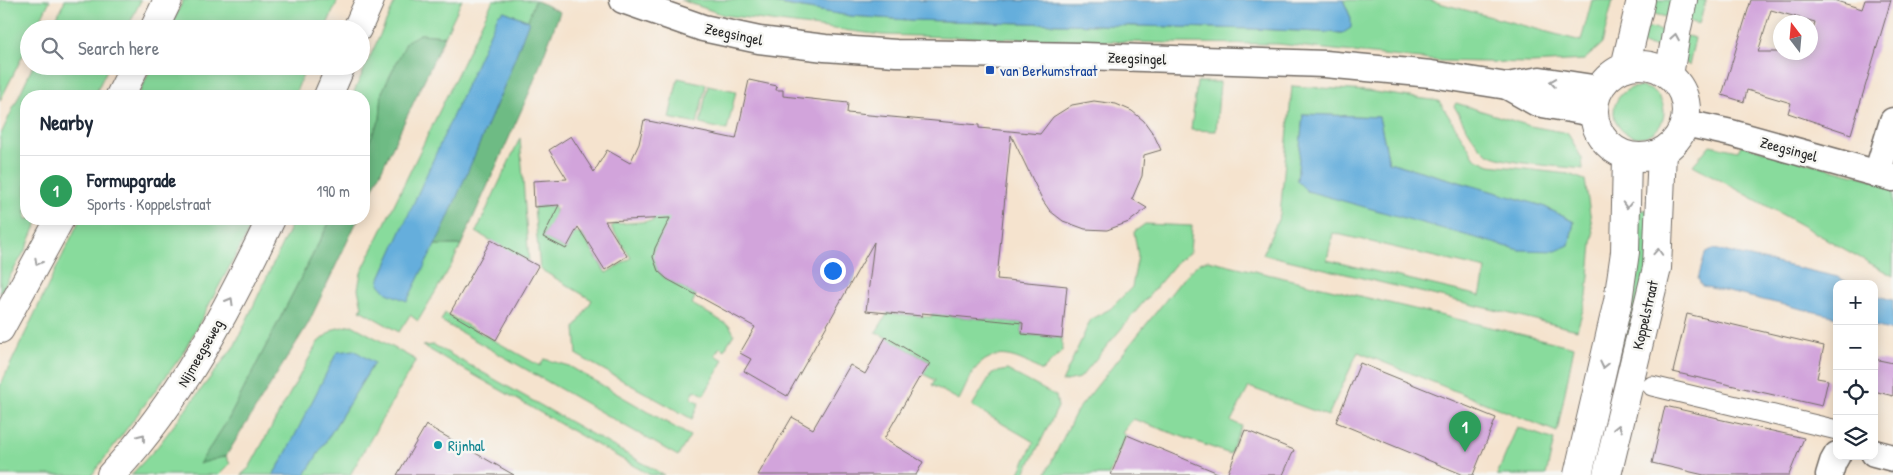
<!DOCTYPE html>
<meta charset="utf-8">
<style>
body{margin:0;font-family:"Patrick Hand",sans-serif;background:#f2f2f3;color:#1f2937}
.controls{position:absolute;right:15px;bottom:15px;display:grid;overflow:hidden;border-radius:10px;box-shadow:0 2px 12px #0003}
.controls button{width:45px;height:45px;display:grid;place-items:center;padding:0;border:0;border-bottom:1px solid #e0e1e3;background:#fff;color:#1f2937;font:25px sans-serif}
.compass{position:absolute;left:1773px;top:15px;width:45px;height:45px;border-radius:50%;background:#fff;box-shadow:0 2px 12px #0003;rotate:344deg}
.you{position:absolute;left:832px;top:270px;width:18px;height:18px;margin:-12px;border:4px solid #fff;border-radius:50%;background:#1a73e8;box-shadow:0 0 0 8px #1a73e833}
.badge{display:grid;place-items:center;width:32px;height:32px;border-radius:50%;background:#b45309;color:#fff;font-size:16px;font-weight:700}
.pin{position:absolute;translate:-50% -41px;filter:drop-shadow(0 1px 2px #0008)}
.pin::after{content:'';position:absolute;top:26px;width:18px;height:15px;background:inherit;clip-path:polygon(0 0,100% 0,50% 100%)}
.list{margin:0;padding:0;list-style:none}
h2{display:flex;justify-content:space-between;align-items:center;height:65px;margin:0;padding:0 20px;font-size:21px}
h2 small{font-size:16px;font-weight:400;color:#747a83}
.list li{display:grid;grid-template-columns:32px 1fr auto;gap:15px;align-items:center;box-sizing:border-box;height:70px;padding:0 20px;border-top:1px solid #e0e1e3}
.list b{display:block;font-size:19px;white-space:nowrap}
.list p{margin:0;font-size:16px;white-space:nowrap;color:#747a83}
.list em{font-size:16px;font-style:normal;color:#747a83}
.icon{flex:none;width:28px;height:28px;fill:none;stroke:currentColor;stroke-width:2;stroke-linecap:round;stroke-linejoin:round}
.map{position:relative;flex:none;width:1893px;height:475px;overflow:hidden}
.search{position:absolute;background:#fff;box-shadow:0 2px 12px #0003;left:20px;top:20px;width:350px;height:55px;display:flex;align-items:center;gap:12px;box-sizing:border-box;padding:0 18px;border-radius:28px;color:#747a83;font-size:19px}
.panel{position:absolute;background:#fff;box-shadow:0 2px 12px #0003;left:20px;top:90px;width:350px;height:135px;border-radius:20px}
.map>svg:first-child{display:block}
</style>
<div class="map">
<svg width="1893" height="475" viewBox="0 0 1893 475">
<rect width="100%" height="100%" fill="#f6f6f2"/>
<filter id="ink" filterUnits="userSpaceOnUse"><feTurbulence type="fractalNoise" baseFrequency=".02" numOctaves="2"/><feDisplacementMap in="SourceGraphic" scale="10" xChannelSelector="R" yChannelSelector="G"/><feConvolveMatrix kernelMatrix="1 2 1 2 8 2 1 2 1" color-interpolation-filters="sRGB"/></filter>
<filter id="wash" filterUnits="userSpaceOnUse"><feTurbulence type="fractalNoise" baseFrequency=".0096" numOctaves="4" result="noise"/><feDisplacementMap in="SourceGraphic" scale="20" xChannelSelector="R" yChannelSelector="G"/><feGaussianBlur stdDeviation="1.12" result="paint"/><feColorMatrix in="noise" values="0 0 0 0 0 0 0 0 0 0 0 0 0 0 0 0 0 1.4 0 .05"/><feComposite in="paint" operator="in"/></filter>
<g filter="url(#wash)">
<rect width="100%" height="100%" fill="#f5e3ce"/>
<g fill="#88db9c" stroke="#5a8364" fill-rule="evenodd">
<path d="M0,0H50L36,29H29V43L0,101Z"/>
<path d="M65,0H141L127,29H51Z"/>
<path d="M183,0H338L325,29H170Z"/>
<path d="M396,0H462L445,36L420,34L382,92L380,120L364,152V96H352Z"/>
<path d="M493,0H535L529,21L504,11L380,278L426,263L435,245H461L452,264L418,321L410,315L399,332L360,310L362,307L358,289L361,273Z"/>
<path d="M681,0H755L850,16L909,20L1253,29L1343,33L1351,18L1343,0H1428L1581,41L1592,0H1613L1602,44L1584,60L1531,63L1439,61L1278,44L1167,43L882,35L724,15Z"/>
<path d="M1648,0H1677L1671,18L1645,12Z"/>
<path d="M1693,0H1706L1699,24L1687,21Z"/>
<path d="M1642,26L1667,32L1663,48L1640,44Z"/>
<path d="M1683,35L1695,38L1689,66L1680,57Z"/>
<path d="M33,66H109L94,96H26V219H39L26,249L0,293V136Z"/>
<path d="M152,66H307L294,96H138Z"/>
<path d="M678,78L706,84L697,124L669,118Z"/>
<path d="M1197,82H1220L1216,131L1191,130Z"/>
<path d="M708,85L736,91L727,130L700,124Z"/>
<path d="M1292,86L1367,91L1439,101L1475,158L1490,165L1568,174L1585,180L1593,234L1587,296L1577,330L1263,254L1280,215ZM1303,114L1379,117L1389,162L1543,206L1574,222L1569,245L1297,181ZM1333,233L1486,269L1480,296L1327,260Z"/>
<circle cx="1639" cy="112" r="25"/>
<path d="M1456,103L1530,126L1568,133L1582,159L1583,169C1562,166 1497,164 1484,151C1471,139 1463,121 1454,106Z"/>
<path d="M520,138L529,263L476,232Z"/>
<path d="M1710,145L1738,151L1741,145L1893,185V276L1693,165Z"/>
<path d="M652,198L691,206L655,248L654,258L658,271L664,277L696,295L692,304L730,326L734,334L724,350L720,347L715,355L724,360L704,395L695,390L691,398L699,403L692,419L577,355L575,328L592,300L540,269L534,207L555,206V214L543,237L566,249L575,232L582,235L606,273L631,258L611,227L615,224L653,221Z"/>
<path d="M1636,210H1654L1651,261L1603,475H1583Z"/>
<path d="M80,219H252L245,238L182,355L92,475H0V386Z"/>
<path d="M294,219H331L228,420L200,463L226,456L230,464L219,475H131L158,446L235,345Z"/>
<path d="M1145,224L1192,226L1190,252L1178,261L1080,378L1062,382L1091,319L1110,309L1132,287L1138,256L1134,232Z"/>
<path d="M1208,260L1574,347L1557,432L1358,352L1328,416L1249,387L1231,421L1242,426L1230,454L1133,419L1122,433L1126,435L1109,475H1045L1076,412L1185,276L1199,263Z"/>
<path d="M445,313L540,366L544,359L569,366L690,436L678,456L441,321Z"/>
<path d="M888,313L931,317L932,314L1023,323L1022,334L1062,338V351L1042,371C1019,357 993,344 973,372C968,380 964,391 959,400L932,385L935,380L923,374L930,362L876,332Z"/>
<path d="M352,325L416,360L350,475H305L374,363L283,459L273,475H241L249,468L318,342L334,329Z"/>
<path d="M434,345L664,475H650L423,346Z"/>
<path d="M1007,370L1056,396L1058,407L1024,475H1018L1034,442L972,406L992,373Z"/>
<path d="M1517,427L1554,440L1546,475H1497Z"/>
</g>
<g fill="#6ebb84" stroke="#4c7358">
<path d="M535,0L560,12L530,91L461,245H435L505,84Z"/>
<path d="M420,34L445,36L364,207V152L380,119L382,92L407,41Z"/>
<path d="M331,219H358L308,324L226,456L199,464L228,420Z"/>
</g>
<g fill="#65aedc" stroke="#486c84">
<path d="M756,0L1156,1L1165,0H1343L1351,18V28L1343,33L1253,29L909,20L850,16Z"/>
<path d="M504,11L529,21L505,84L444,227L407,301L387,293L379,284L380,278L498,15Z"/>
<path d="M1303,114L1379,117L1389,162L1543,206L1574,222L1569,245L1556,251L1519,250L1307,191L1297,181Z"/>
<path d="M1714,249L1838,277L1851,284H1837V317L1702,286L1698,279L1705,254Z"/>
<path d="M1874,295L1893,300V331L1874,326Z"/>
<path d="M354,350L374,363L305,475H273L283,459L337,352Z"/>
</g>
<g id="blocks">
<g fill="#d2a4db" fill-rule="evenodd">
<path d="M1751,0H1833L1862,9L1865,0H1891L1851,134L1788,113L1791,103L1747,90L1744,102L1722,95ZM1771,10L1815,22L1810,38V52H1758Z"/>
<path d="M749,80L777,86L776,90H783V96L848,103L847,113L979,125V128L1040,134L1053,117L1072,105L1094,101L1116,104L1132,111L1144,121L1154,135L1161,150L1144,155L1142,176L1132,199L1147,208L1129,222L1107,230L1085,229L1063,221L1050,211L1043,201L1011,135L997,279L1067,286L1062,338L1022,334L1023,323L922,313V316L866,311L874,242L787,396L744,371L751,359L740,353L755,327L667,279L658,271L653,257L655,248L670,218L605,221L627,256L605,270L578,227L566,249L543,237L559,205L534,207L533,181L567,179L549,150L571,136L594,172L607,150L630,163L639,144L644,120L736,139Z"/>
<path d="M491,240L538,266L496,340L450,313Z"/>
<path d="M1687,314L1824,346L1817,378L1828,380L1822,406L1673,372Z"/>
<path d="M886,337L930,363L920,379L919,378L884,439L923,462L916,475H758L792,417L813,429L850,365L865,374Z"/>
<path d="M1874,359L1893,363V396L1874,391Z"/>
<path d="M1360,363L1496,418L1473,475H1464L1336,422Z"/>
<path d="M1665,406L1718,418V419L1804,438L1789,475H1704L1652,463Z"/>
<path d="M426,425L514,475H397Z"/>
<path d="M1245,430L1294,450L1283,475H1227Z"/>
<path d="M1127,435L1223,475H1111Z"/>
</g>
</g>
</g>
<g filter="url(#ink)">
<use href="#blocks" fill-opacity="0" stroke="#726b64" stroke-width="1"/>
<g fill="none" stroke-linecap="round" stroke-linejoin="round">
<g stroke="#726b64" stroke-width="21">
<path id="pedestrian" d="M1652,386L1837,430"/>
</g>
<g stroke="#726b64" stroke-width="29">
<g id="minor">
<path d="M623,0L703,28L759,40L825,48L896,53L1083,56L1325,64L1431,74L1507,86L1540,80L1599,89"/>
<path d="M1507,86L1537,103L1593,113"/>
<path d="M1685,123L1731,133L1893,178"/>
<path d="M1877,174L1893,121"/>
<path d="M1874,453L1893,458"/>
<path d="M1829,475L1833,462L1837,455"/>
</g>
</g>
<g stroke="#726b64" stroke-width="30">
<g id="tertiary">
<circle cx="1640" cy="111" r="46"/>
<path d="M1625,67L1641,0"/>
<path d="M1669,75L1677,28L1683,0"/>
<path d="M1578,475L1618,301L1625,252L1627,156"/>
<path d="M1607,475L1657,268L1662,152"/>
</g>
</g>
<g stroke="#726b64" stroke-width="30">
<g id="primary">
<path d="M154,29L168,0"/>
<path d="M357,29L370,0"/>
<path d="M120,96L135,66"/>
<path d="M328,96L341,66"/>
<path d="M0,329L60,219"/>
<path d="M111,475C180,401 228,309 271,219"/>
</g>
</g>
<use href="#pedestrian" stroke="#fff" stroke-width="19"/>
<use href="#minor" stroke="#fff" stroke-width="26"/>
<use href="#tertiary" stroke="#fff" stroke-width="28"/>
<use href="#primary" stroke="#fff" stroke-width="28"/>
</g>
<defs><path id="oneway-chevron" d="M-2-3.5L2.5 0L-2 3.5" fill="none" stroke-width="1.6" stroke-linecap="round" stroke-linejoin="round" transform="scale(1.25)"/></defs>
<g stroke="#a0a0a0">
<use href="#oneway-chevron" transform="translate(1675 37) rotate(-80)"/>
<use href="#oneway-chevron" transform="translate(1553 82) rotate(-171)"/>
<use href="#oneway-chevron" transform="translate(1627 205) rotate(92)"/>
<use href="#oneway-chevron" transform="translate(1658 252) rotate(-86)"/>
<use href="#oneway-chevron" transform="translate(38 262) rotate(119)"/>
<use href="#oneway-chevron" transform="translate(230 301) rotate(-60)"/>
<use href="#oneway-chevron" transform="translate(1604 365) rotate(103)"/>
<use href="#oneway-chevron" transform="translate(1618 428) rotate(-77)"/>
<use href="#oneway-chevron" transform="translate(142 437) rotate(-52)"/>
</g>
</g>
<rect fill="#1a4fb4" stroke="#f6f6f2" stroke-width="2" x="985" y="65" width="10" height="10" rx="2.5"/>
<circle fill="#0f9aa8" stroke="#f6f6f2" stroke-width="2" cx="438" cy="445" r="5"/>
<g text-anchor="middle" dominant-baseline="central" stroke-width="5" stroke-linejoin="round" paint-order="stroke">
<g font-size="15" fill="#2b2b2b" stroke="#f6f6f2">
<text transform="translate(734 34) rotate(12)">Zeegsingel</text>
<text transform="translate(1137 58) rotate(2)">Zeegsingel</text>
<text transform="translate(1789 149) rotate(15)">Zeegsingel</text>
<text transform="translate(1645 315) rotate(-77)">Koppelstraat</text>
<text transform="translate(200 353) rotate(-60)">Nijmeegseweg</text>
</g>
<g font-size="15" fill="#164399" stroke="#f6f6f2" text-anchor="start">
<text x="1000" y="70">van Berkumstraat</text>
</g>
<g font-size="15" fill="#0d838f" stroke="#f6f6f2" text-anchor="start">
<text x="448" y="445">Rijnhal</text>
</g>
</g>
</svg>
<div class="controls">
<button>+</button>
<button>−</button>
<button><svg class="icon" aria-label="locate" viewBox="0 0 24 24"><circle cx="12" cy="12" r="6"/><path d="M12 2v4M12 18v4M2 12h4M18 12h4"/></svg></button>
<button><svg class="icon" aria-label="layers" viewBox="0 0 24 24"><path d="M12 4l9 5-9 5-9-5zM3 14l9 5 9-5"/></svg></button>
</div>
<svg class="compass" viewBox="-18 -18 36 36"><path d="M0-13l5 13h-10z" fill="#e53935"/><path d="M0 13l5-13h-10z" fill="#747a83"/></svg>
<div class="you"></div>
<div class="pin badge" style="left:1465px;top:452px;background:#2e9e5b">1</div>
<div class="search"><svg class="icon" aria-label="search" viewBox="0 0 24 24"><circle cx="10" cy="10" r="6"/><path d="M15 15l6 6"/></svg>Search here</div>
<section class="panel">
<h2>Nearby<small></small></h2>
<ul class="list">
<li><span class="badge" style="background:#2e9e5b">1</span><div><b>Formupgrade</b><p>Sports · Koppelstraat</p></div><em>190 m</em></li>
</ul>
</section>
</div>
